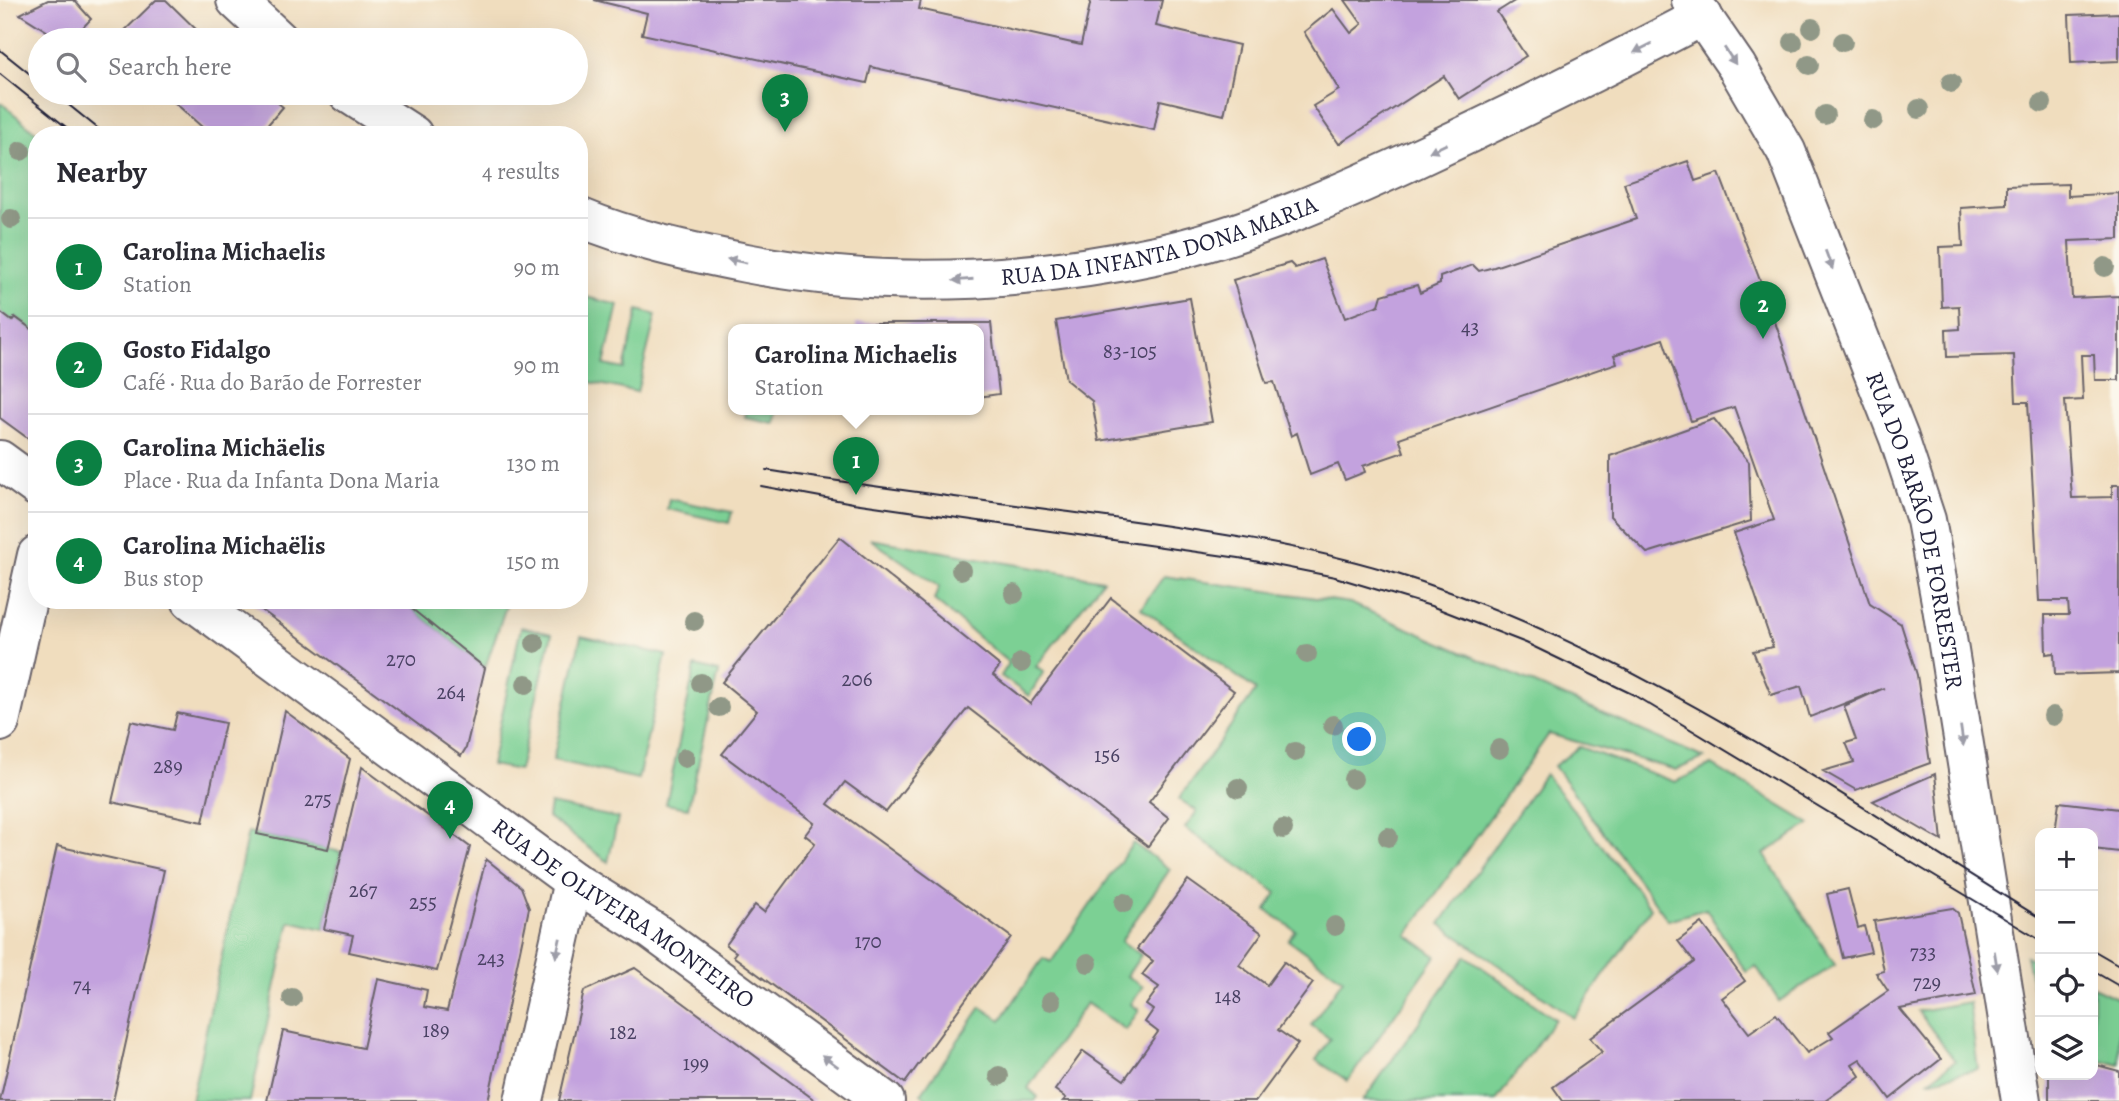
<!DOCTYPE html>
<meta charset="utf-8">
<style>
body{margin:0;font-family:Alegreya,serif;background:#f2f2f3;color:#2b2b33}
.controls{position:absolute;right:21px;bottom:21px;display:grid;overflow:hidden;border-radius:14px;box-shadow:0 7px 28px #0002}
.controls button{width:63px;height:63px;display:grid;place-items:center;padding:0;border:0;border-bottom:2px solid #e1e1e2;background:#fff;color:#2b2b33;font:35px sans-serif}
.you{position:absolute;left:1360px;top:740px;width:24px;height:24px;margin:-18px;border:5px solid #fff;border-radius:50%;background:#1a73e8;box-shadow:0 0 0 10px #1a73e833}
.badge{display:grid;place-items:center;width:46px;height:46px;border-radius:50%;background:#0b8043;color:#fff;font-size:23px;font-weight:700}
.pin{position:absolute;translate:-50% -58px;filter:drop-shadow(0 2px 4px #0008)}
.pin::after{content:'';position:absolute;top:37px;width:24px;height:21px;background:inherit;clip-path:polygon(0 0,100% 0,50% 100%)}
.popup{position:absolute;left:728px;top:324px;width:256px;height:91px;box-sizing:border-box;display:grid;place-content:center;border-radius:14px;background:#fff;filter:drop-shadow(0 2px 5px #0005);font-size:23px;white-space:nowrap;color:#7c7c81}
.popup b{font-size:26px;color:#2b2b33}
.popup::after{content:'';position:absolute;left:50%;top:100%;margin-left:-14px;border:14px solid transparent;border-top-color:#fff}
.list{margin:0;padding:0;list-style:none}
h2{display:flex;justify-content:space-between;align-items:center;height:91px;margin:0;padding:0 28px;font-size:30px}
h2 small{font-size:23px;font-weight:400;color:#7c7c81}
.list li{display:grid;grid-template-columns:46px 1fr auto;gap:21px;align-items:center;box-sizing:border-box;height:98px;padding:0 28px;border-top:2px solid #e1e1e2}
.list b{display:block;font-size:26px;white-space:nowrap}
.list p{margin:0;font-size:23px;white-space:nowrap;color:#7c7c81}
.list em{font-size:23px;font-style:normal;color:#7c7c81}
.icon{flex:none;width:38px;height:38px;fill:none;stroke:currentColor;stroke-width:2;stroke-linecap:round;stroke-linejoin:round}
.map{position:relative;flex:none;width:2119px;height:1101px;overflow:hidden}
.search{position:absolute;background:#fff;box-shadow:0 7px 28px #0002;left:28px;top:28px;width:560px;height:77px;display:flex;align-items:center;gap:18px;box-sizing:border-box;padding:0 24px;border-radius:38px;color:#7c7c81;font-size:26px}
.panel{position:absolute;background:#fff;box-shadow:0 7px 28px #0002;left:28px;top:126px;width:560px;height:483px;border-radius:28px}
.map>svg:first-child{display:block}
</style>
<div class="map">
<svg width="2119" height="1101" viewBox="0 0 2119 1101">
<rect width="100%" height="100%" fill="#fbf7ec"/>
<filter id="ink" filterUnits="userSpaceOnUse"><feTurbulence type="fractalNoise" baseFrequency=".0143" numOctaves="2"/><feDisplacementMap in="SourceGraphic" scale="14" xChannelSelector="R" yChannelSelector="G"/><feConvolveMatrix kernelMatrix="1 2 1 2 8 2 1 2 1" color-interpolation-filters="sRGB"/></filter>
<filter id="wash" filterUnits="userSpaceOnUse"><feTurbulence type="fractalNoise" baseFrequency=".00686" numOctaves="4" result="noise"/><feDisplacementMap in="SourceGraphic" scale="28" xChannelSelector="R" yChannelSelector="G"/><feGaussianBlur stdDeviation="1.57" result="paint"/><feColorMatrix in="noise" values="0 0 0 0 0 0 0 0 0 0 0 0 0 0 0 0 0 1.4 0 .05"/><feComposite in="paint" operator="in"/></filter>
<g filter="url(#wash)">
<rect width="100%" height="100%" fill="#f0ddbe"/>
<g fill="#7bd094" stroke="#4e7968" stroke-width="2">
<path d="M0,102L39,135L37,333L16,317L12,321L0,312Z"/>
<path d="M586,297L618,305L604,365L624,369L638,310L656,315L637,392L580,380L588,339Z"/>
<path d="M746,409H778L774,423L745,417Z"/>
<path d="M669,499L732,512L729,523L667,509Z"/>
<path d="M870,539L1103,580L1036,667L1044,671L1029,696L1001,676L1009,663L934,600L939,587Z"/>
<path d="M1164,576L1350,603L1704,758L1676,770L1549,734L1407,935L1436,956L1348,1081L1316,1060L1330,1039L1311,1025L1343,979L1288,940L1295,930L1266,910L1277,893L1185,828L1197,811L1179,799L1256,690L1141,608Z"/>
<path d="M401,600H508L485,668Z"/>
<path d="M521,627L552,634L519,770L491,765Z"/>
<path d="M581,636L666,655L638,779L553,760Z"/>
<path d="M695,666L719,672L688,808L666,804Z"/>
<path d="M1579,747L1675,782L1712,765L1810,824L1764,854L1835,965L1779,1001L1756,966L1746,972L1706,909L1668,920L1554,766Z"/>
<path d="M1545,774L1651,908L1574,1018L1440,924Z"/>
<path d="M550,804L618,818L608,862L548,817Z"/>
<path d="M248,832L341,852L324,929L290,921L250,1101H191Z"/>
<path d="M1133,843L1170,869L1121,941L1141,955L1127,976L1143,987L1131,1004L1139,1010L1126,1030L1086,1003L1028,1088L1038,1097L1035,1101H930L921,1094L981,1007L1001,1020L1043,958L1051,962Z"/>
<path d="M1466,956L1555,1019L1496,1101H1363Z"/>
<path d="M2026,956L2040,963V1020Z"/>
<path d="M2093,987L2119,999V1065L2093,1058Z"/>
<path d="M1969,1002L1978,1069L1928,1081L1955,1061L1918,1011Z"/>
</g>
<g id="blocks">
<g fill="#c3a2de">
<path d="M48,0H74L91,19L71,40H61L20,14Z"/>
<path d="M156,0H166L207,40H115Z"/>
<path d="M594,0H921L919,9L1081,45L1091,0H1162L1156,26L1239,45L1224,115L1160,100L1154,130L871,67L867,83L642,34L647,13Z"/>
<path d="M1345,0H1516L1497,12L1526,56L1459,99L1444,76L1339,144L1313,106L1339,90L1304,32L1333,9L1351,33L1362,24Z"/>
<path d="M2119,13V61L2071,63L2069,15Z"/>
<path d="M164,93H266L283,107L259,135H211Z"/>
<path d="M1688,161L1695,181L1719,173L1769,304L1870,604L1901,624L1917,675L1930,763L1856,790L1823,771L1854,762L1846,743L1856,740L1844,706L1884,688L1810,717L1801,686L1771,695L1753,651L1773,647L1734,533L1774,520L1734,407L1691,421L1663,339L1614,355L1617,363L1399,438L1404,452L1363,466L1365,472L1345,480L1338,464L1310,475L1297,433L1291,436L1274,382L1266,383L1233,280L1290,263L1295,268L1322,259L1345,318L1379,305L1382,295L1417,285L1420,293L1440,284V277L1473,265L1479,271L1494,267L1636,219L1624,183Z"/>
<path d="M2068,184V196L2119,193V239L2069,241L2072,298L2119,296V380H2095L2094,355H2081L2083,400L2065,401L2072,498L2112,497V485H2119V673L2055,675L2054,653L2046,654L2045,615H2069L2068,601H2039L2028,402H2016L2014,355L1947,357L1946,330L1960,329L1959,306L1942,307L1940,247L1963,246L1961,208L2007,205V186Z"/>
<path d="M1190,298L1212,422L1099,441L1092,401L1066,380L1056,321Z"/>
<path d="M0,312L12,321L15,317L37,333V445L0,418Z"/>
<path d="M856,323H991L999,394L978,397V329H856Z"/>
<path d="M1714,419L1749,462L1751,521L1647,553L1610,516V456Z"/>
<path d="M840,537L1000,666L993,675L1030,704L1111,598L1234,691L1149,802L1169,818L1148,846L968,708L886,812L845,782L828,804L1011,937L905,1083L733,956L736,952L726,945L755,905L764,912L815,843L805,835L814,823L722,754L757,711L722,682Z"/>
<path d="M248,600H401L485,668L466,748L461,756Z"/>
<path d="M285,711L350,759L328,849L257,834Z"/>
<path d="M177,713L225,723L203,822L112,802L131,721L173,730Z"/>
<path d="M362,767L470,847L437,971L349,952L353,935L324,929Z"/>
<path d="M1935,774L1942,841L1873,801Z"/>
<path d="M2059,802L2119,809V852L2093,849V833H2055Z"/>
<path d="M57,846L164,870L113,1101H0Z"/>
<path d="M486,859L521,887L529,908L488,1101H267L283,1031L363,1048L378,979L427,990L424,1007L447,1011Z"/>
<path d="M1188,880L1262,933L1239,965L1267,985L1284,962L1313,983L1278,1030L1298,1044L1256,1101H1063L1066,1098L1055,1090L1083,1051L1124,1080L1158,1032L1145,1022L1153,1010L1146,1005L1159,987L1142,975L1153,961L1137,949Z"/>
<path d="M1848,889L1858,928L1864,926L1871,952L1843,958L1827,894Z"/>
<path d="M1952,908L1958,913L1976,995L1900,1009L1941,1059L1890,1099L1860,1059L1852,1064L1860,1076L1825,1101H1563L1553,1087L1602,1052L1590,1038L1694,962L1678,941L1702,923L1745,981L1722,998L1749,1033L1776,1014L1807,1053L1833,1037L1829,1032L1888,991L1876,973L1884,971L1874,921Z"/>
<path d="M635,968L677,998L816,1101H559L584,991Z"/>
<path d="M2093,1064L2119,1071V1101H2049V1075H2093Z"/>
</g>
</g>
</g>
<g filter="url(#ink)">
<use href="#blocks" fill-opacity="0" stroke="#6a6369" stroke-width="2"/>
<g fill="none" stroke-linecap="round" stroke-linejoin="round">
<g stroke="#6a6369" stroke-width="42">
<g id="minor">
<path d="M236,0L279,40"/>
<path id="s1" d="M1691,0L1737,67L1786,151L1899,438L1926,520L1942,607L2021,1101"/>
<path d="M348,93L413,135"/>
<path id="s2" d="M579,217C631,239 690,252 746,263C886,290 1026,283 1165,253C1252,233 1335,196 1415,159C1512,114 1608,66 1703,16"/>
<path d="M0,722L37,555"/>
<path d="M524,1101L573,881"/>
</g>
</g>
<g stroke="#6a6369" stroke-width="42">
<g id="tertiary">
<path d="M0,460L37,487"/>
<path id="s3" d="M191,600L573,881L653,931L885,1101"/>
</g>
</g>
<use href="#minor" stroke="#fff" stroke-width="38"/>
<use href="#tertiary" stroke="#fff" stroke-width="38"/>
<g stroke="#22223b" stroke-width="2">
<path d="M0,50L40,82"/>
<path d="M0,74L76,135"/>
<path d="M54,93L106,135"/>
<path d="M766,470C882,489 998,502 1114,518C1205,531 1297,544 1385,570C1624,643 1829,788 2040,918"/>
<path d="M761,486L853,503L1239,558L1335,577L1431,606L1526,643L1632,694L2040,940"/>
<path d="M2093,950L2119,965"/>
<path d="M2093,971L2119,986"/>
</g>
</g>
<g fill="#909887">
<circle cx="1812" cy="28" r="10"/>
<circle cx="1793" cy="42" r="10"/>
<circle cx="1843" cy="42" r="10"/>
<circle cx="1809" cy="65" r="10"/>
<circle cx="1951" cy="83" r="10"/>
<circle cx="2042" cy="103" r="10"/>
<circle cx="1919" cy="109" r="10"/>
<circle cx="1825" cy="115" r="10"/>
<circle cx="1873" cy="120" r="10"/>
<circle cx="21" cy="151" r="10"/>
<circle cx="11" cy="219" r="10"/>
<circle cx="2105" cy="267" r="10"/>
<circle cx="961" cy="570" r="10"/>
<circle cx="1014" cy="594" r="10"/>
<circle cx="694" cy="621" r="10"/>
<circle cx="535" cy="643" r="10"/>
<circle cx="1307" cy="654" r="10"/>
<circle cx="1021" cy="663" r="10"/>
<circle cx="701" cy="683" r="10"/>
<circle cx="526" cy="684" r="10"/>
<circle cx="719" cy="707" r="10"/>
<circle cx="2053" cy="716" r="10"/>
<circle cx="1333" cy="725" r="10"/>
<circle cx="1499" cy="749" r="10"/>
<circle cx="1295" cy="752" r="10"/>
<circle cx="685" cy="758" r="10"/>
<circle cx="1353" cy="779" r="10"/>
<circle cx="1238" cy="788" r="10"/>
<circle cx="1283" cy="829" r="10"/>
<circle cx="1388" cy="837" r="10"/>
<circle cx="1124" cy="903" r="10"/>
<circle cx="1335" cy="926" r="10"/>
<circle cx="1088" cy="963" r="10"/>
<circle cx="292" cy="998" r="10"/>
<circle cx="1051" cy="1001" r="10"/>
<circle cx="999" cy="1076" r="10"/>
</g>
<defs><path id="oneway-solid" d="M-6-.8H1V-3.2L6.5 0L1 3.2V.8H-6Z" transform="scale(1.75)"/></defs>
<g fill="#9c9ca7">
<use href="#oneway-solid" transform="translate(1643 48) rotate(153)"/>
<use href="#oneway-solid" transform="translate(1730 56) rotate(56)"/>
<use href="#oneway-solid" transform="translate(1438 148) rotate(155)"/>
<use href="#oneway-solid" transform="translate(1829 260) rotate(69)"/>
<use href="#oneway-solid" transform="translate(737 261) rotate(-169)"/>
<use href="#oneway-solid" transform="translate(963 280) rotate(176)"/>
<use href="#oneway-solid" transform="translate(1962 736) rotate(82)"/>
<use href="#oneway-solid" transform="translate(558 948) rotate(103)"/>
<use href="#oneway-solid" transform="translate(1996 961) rotate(81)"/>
<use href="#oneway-solid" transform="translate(830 1061) rotate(-144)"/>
</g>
</g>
<g text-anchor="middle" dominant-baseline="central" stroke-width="5" stroke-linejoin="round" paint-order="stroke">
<g font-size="21" fill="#4a4264">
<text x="1470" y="327">43</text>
<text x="1130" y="351">83-105</text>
<text x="401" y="659">270</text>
<text x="857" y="679">206</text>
<text x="451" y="692">264</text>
<text x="1107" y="755">156</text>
<text x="168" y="766">289</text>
<text x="318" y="799">275</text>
<text x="363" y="890">267</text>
<text x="423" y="902">255</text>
<text x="868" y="941">170</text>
<text x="1923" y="952">733</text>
<text x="491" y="958">243</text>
<text x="1927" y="982">729</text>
<text x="82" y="985">74</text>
<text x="1228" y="996">148</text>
<text x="436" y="1030">189</text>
<text x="623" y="1032">182</text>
<text x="696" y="1063">199</text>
</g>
<g font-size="24" fill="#22223b" stroke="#fbf7ec">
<text stroke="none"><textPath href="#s2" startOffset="592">RUA DA INFANTA DONA MARIA</textPath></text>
<text stroke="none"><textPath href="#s1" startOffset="581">RUA DO BARÃO DE FORRESTER</textPath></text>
<text stroke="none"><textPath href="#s3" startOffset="534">RUA DE OLIVEIRA MONTEIRO</textPath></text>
</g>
</g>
</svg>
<div class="controls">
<button>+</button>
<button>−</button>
<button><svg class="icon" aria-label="locate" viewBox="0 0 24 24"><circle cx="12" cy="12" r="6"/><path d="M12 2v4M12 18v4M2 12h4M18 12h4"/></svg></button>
<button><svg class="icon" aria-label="layers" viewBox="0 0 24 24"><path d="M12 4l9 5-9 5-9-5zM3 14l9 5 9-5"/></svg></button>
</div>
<div class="you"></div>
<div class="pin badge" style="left:856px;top:495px">1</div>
<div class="popup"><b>Carolina Michaelis</b>Station</div>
<div class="pin badge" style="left:1763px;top:339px">2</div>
<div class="pin badge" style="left:785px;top:132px">3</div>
<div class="pin badge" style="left:450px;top:839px">4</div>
<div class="search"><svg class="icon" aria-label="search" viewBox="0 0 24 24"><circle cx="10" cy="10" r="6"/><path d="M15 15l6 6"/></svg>Search here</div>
<section class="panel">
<h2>Nearby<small>4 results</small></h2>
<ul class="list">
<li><span class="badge">1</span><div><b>Carolina Michaelis</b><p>Station</p></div><em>90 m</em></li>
<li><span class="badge">2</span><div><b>Gosto Fidalgo</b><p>Café · Rua do Barão de Forrester</p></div><em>90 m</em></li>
<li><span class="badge">3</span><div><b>Carolina Michäelis</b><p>Place · Rua da Infanta Dona Maria</p></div><em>130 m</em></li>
<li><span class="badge">4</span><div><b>Carolina Michaëlis</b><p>Bus stop</p></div><em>150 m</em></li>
</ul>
</section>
</div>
